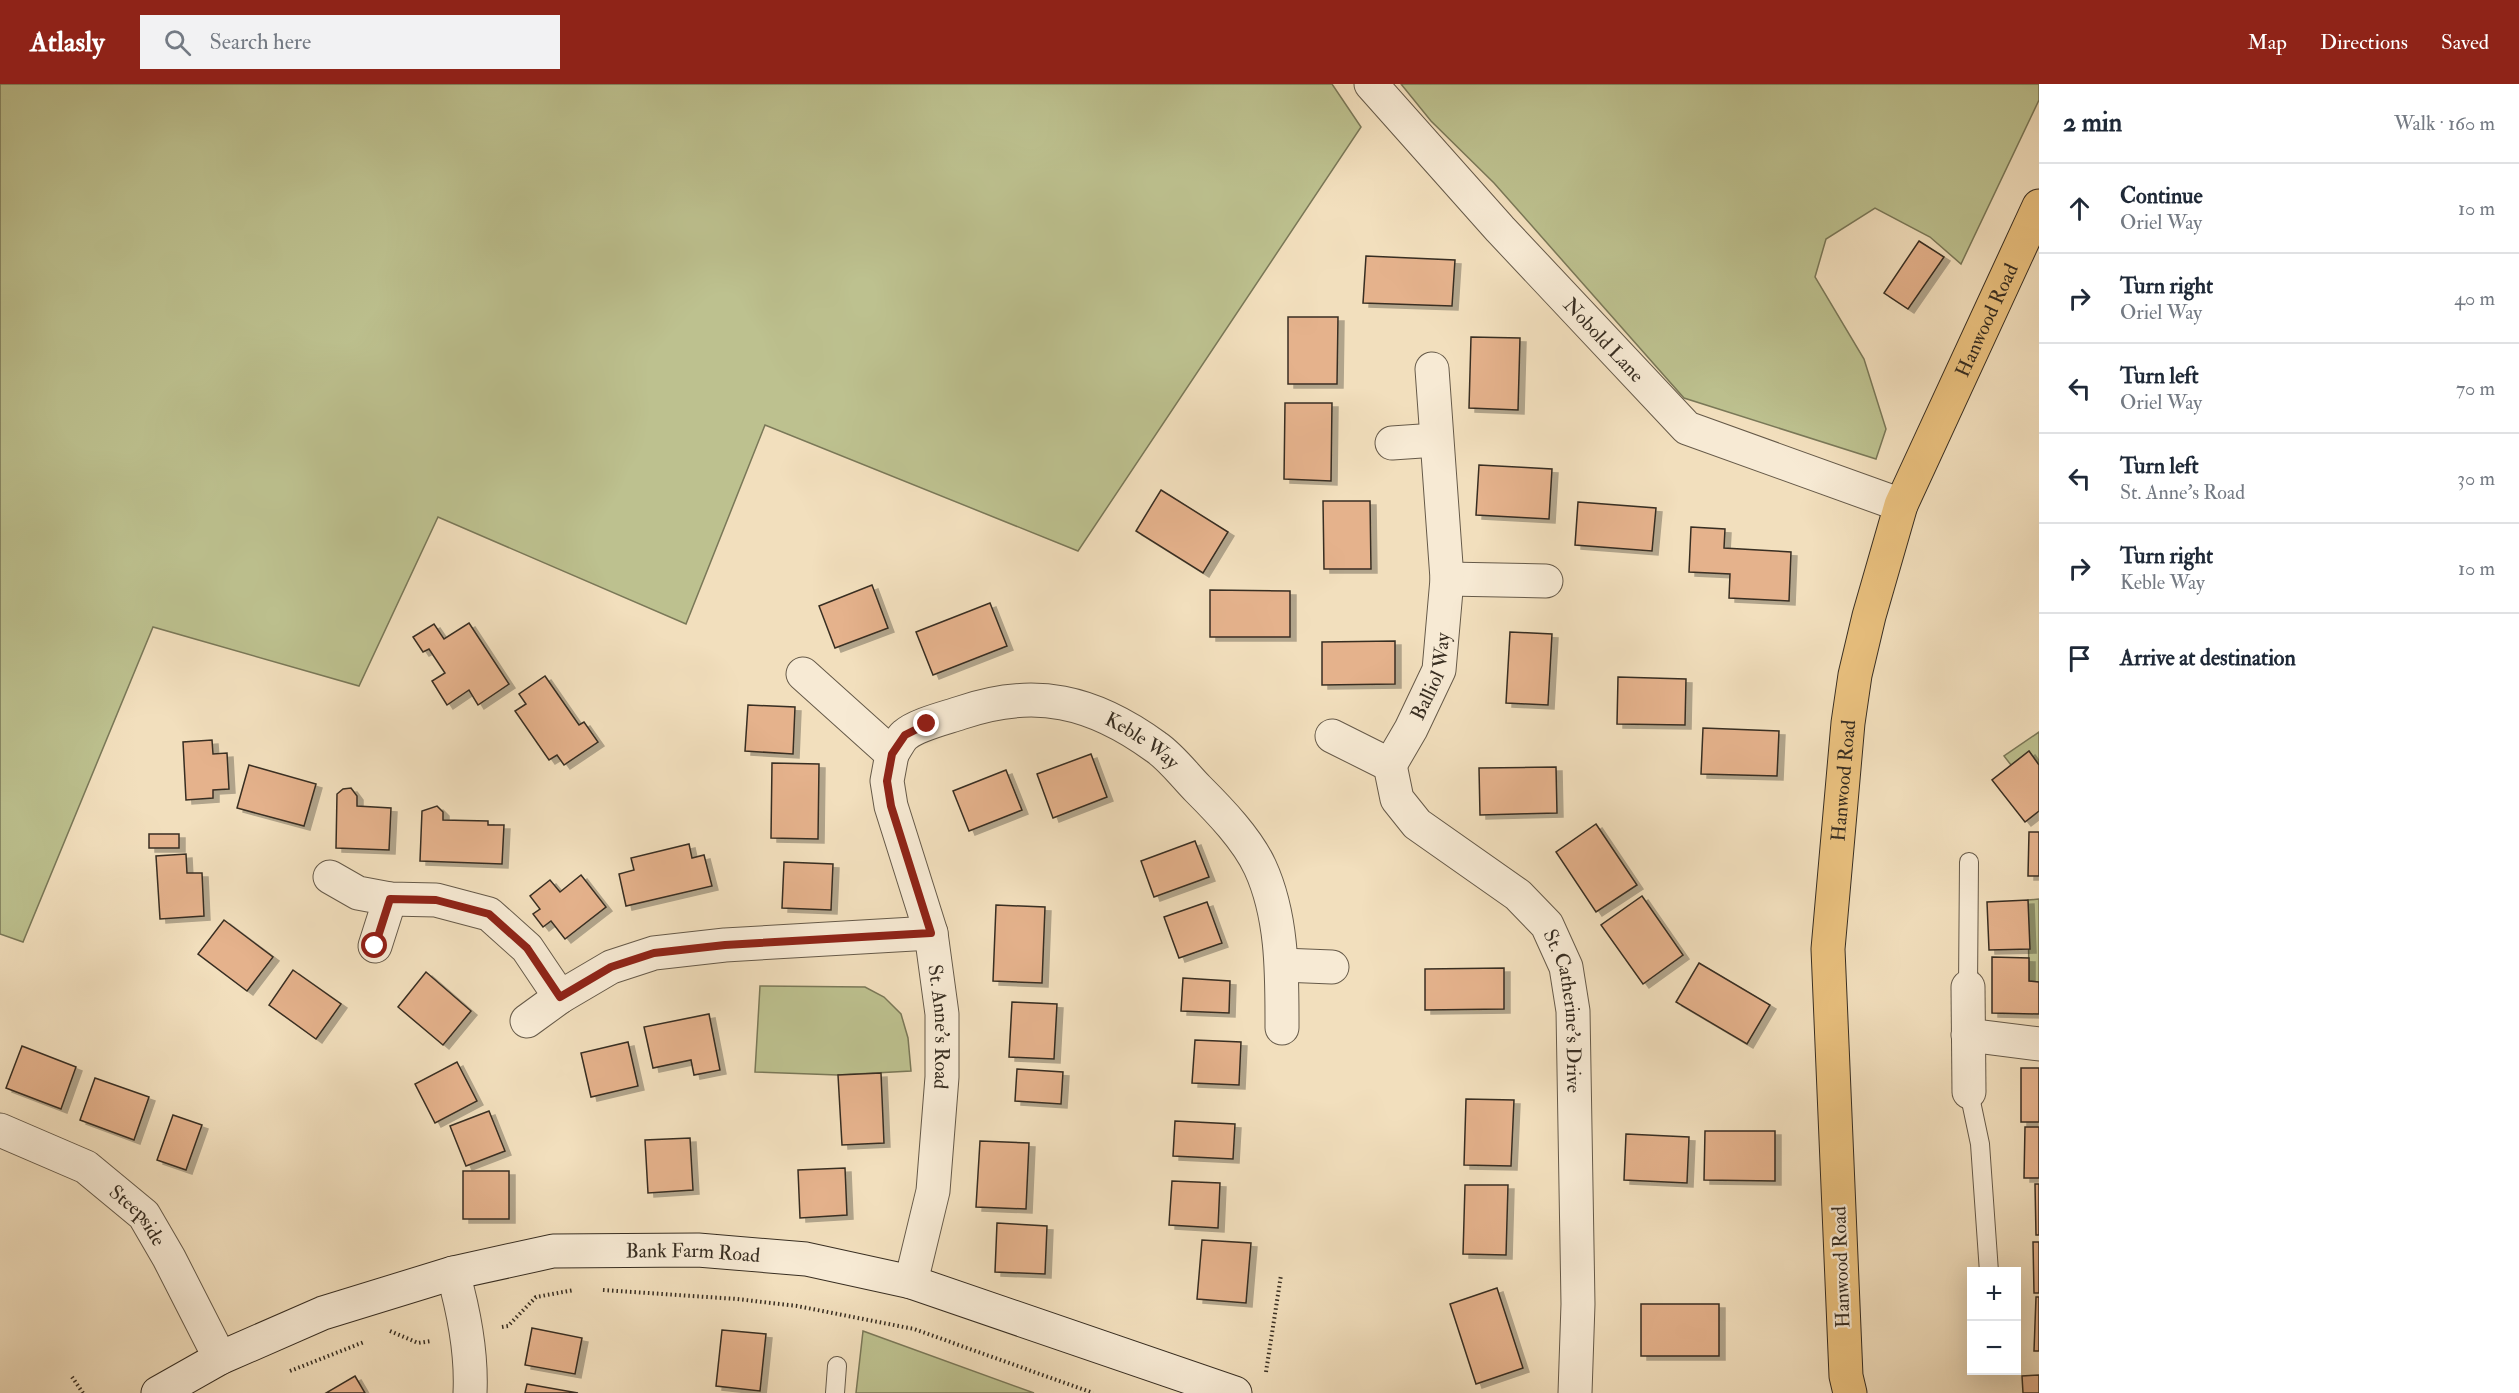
<!DOCTYPE html>
<meta charset="utf-8">
<style>
body{margin:0;font-family:"IM FELL Double Pica",serif;background:#f2f2f3;color:#1f2937}
.controls{position:absolute;right:18px;bottom:18px;display:grid;overflow:hidden;border-radius:0px;box-shadow:0 6px 24px #0002}
.controls button{width:54px;height:54px;display:grid;place-items:center;padding:0;border:0;border-bottom:2px solid #e0e1e3;background:#fff;color:#1f2937;font:30px sans-serif}
.stop{position:absolute;width:18px;height:18px;margin:-14px;border:4px solid #8f2418;border-radius:50%;background:#fff}
.stop.end{background:#8f2418;border-color:#fff;box-shadow:0 2px 6px #0008}
.list{margin:0;padding:0;list-style:none}
h2{display:flex;justify-content:space-between;align-items:center;height:78px;margin:0;padding:0 24px;font-size:26px}
h2 small{font-size:20px;font-weight:400;color:#747a83}
.list li{display:grid;grid-template-columns:39px 1fr auto;gap:18px;align-items:center;box-sizing:border-box;height:90px;padding:0 24px;border-top:2px solid #e0e1e3}
.list b{display:block;font-size:22px;white-space:nowrap}
.list p{margin:0;font-size:20px;white-space:nowrap;color:#747a83}
.list em{font-size:20px;font-style:normal;color:#747a83}
.icon{flex:none;width:33px;height:33px;fill:none;stroke:currentColor;stroke-width:2;stroke-linecap:round;stroke-linejoin:round}
.map{position:relative;flex:none;width:2039px;height:1309px;overflow:hidden}
header{display:flex;align-items:center;gap:36px;box-sizing:border-box;height:84px;padding:0 30px;background:#8f2418;color:#fff}
header strong{font-size:28px}
nav{display:flex;gap:33px;margin-inline-start:auto;font-size:21px}
.search{width:420px;height:54px;background:#f2f2f3;display:flex;align-items:center;gap:15px;box-sizing:border-box;padding:0 21px;border-radius:0px;color:#747a83;font-size:22px}
main{display:flex}
aside{flex:1;background:#fff}
.map>svg:first-child{display:block}
</style>
<header>
<strong>Atlasly</strong>
<div class="search"><svg class="icon" aria-label="search" viewBox="0 0 24 24"><circle cx="10" cy="10" r="6"/><path d="M15 15l6 6"/></svg>Search here</div>
<nav><a>Map</a><a>Directions</a><a>Saved</a></nav>
</header>
<main>
<div class="map">
<svg width="2039" height="1309" viewBox="0 0 2039 1309">
<defs>
<filter id="shadow"><feDropShadow dx="6" dy="4" stdDeviation="0" flood-color="#0004"/></filter>
</defs>
<rect width="100%" height="100%" fill="#f2dfbd"/>
<filter id="stains"><feTurbulence type="fractalNoise" baseFrequency=".00333" numOctaves="4"/><feColorMatrix values="0 0 0 0 .2 0 0 0 0 .09 0 0 0 0 .02 0 0 0 .5 -.17"/></filter>
<radialGradient id="worn" r=".72"><stop offset=".6" stop-color="#630" stop-opacity="0"/><stop offset="1" stop-color="#630" stop-opacity=".3"/></radialGradient>
<g fill="#bdc18f" stroke="#7a7858" stroke-width="1.5">
<path d="M0,0H1332L1361,43L1078,467L765,341L686,540L438,433L359,602L153,543L23,858L0,850Z"/>
<path d="M1401,0H2039V16L1961,180L1930,153L1875,124L1826,155L1815,193L1864,275L1886,345L1876,375L1684,314L1494,99L1431,37Z"/>
<path d="M2039,648V681L2029,667L2011,681L2004,672Z"/>
<path d="M2039,815V898L2029,897L2028,816Z"/>
<path d="M760,902L865,903L884,913L901,930L908,954L911,987L838,991L755,988Z"/>
<path d="M863,1247L1034,1309H856Z"/>
</g>
<g fill="#e5b28c" stroke="#382e22" stroke-width="1.5" filter="url(#shadow)">
<path d="M1919,157L1944,173L1908,225L1884,209Z"/>
<path d="M1366,172L1455,176L1452,222L1363,219Z"/>
<path d="M1288,233H1338L1337,300H1288Z"/>
<path d="M1471,253L1520,254L1518,326L1469,324Z"/>
<path d="M1285,319H1332L1331,397L1284,395Z"/>
<path d="M1479,381L1552,385L1549,435L1476,431Z"/>
<path d="M1161,406L1228,448L1203,489L1136,447Z"/>
<path d="M1323,417H1370L1371,485H1324Z"/>
<path d="M1578,418L1656,424L1652,467L1575,461Z"/>
<path d="M1691,443L1725,445L1724,464L1791,468L1789,517L1729,514L1730,490L1689,488Z"/>
<path d="M872,501L888,544L835,564L819,522Z"/>
<path d="M1210,506L1290,507V553H1210Z"/>
<path d="M990,519L1007,562L933,591L916,548Z"/>
<path d="M469,539L509,600L478,621L469,606L447,621L432,597L445,589L429,565L423,568L413,553L434,540L444,555Z"/>
<path d="M1510,548L1552,550L1548,621L1506,619Z"/>
<path d="M1395,557V600L1322,601V558Z"/>
<path d="M545,592L579,641L584,638L598,658L564,681L557,671L549,676L515,627L526,620L519,610Z"/>
<path d="M1618,593L1686,595L1685,641L1617,640Z"/>
<path d="M748,621L795,623L793,670L745,667Z"/>
<path d="M1703,644L1779,647L1777,692L1701,690Z"/>
<path d="M212,656L213,670L227,669L229,705L213,706V714L186,716L183,658Z"/>
<path d="M2029,667L2039,681V727L2025,738L1992,696Z"/>
<path d="M1091,670L1107,713L1053,734L1037,690Z"/>
<path d="M772,679L819,680L818,755L771,754Z"/>
<path d="M249,681L316,700L304,742L237,724Z"/>
<path d="M1556,683L1557,729L1480,731L1479,684Z"/>
<path d="M1006,686L1022,726L969,747L953,707Z"/>
<path d="M351,704L357,712V722L391,724L389,766L336,764L337,710L343,705Z"/>
<path d="M437,722L443,728V736L488,737V741H504L502,780L420,777L422,727Z"/>
<path d="M1596,740L1637,801L1596,828L1556,768Z"/>
<path d="M2029,748H2039V792H2028Z"/>
<rect x="149" y="750" width="30" height="14"/>
<path d="M1195,757L1209,793L1154,813L1141,777Z"/>
<path d="M689,760L692,774L704,771L712,802L626,822L619,790L634,786L631,774Z"/>
<path d="M186,770L187,789H202L204,832L160,835L156,772Z"/>
<path d="M784,778L833,780L831,826L782,824Z"/>
<path d="M581,791L606,823L565,855L551,837L543,843L533,830L540,825L530,812L550,796L560,808Z"/>
<path d="M1642,812L1683,871L1643,900L1601,841Z"/>
<path d="M2028,816L2030,865L1989,866L1987,818Z"/>
<path d="M1207,818L1222,859L1179,874L1164,833Z"/>
<path d="M996,821L1045,823L1042,899L993,897Z"/>
<path d="M224,836L273,873L247,907L198,870Z"/>
<path d="M1992,873L2029,874V897L2039,898V930L1992,929Z"/>
<path d="M1699,879L1770,921L1747,960L1676,918Z"/>
<path d="M1504,884V925L1425,926V885Z"/>
<path d="M293,886L341,920L316,955L269,921Z"/>
<path d="M426,888L471,927L443,961L398,923Z"/>
<path d="M1183,894L1230,897L1229,929L1181,927Z"/>
<path d="M1012,918L1057,920L1054,975L1009,973Z"/>
<path d="M709,930L720,986L694,991L691,976L653,984L644,943Z"/>
<path d="M1195,956L1241,958L1239,1001L1192,999Z"/>
<path d="M628,958L638,1002L591,1013L581,969Z"/>
<path d="M22,962L76,983L61,1025L6,1004Z"/>
<path d="M457,978L477,1017L435,1039L415,1000Z"/>
<rect x="2021" y="984" width="18" height="54"/>
<path d="M1017,985L1063,988L1061,1020L1015,1017Z"/>
<path d="M881,989L884,1059L842,1061L838,991Z"/>
<path d="M95,994L149,1013L134,1056L80,1036Z"/>
<path d="M1466,1015L1514,1016L1511,1082L1464,1081Z"/>
<path d="M489,1027L505,1067L466,1082L450,1042Z"/>
<path d="M173,1031L202,1041L186,1086L157,1076Z"/>
<path d="M1175,1037L1235,1040L1233,1075L1173,1072Z"/>
<path d="M2025,1043H2039V1094H2024Z"/>
<path d="M1705,1047H1775V1097L1704,1096Z"/>
<path d="M1626,1050L1689,1053L1687,1099L1624,1096Z"/>
<path d="M690,1054L693,1106L648,1109L645,1056Z"/>
<path d="M980,1057L1029,1059L1026,1125L976,1123Z"/>
<path d="M845,1084L847,1131L800,1134L798,1086Z"/>
<rect x="463" y="1087" width="46" height="48"/>
<path d="M1172,1097L1220,1099L1218,1144L1169,1141Z"/>
<path d="M2035,1100H2039V1151H2036Z"/>
<path d="M1465,1101H1508L1506,1171L1463,1170Z"/>
<path d="M997,1139L1047,1142L1045,1190L995,1188Z"/>
<path d="M1202,1156L1251,1159L1246,1219L1197,1215Z"/>
<path d="M2033,1158H2039V1209H2034Z"/>
<path d="M1497,1204L1523,1284L1476,1300L1450,1220Z"/>
<path d="M2036,1213H2039V1267H2034Z"/>
<rect x="1641" y="1220" width="78" height="52"/>
<path d="M532,1244L582,1254L575,1290L525,1281Z"/>
<path d="M722,1246L766,1250L760,1307L716,1302Z"/>
<path d="M2039,1291V1309H2023L2022,1292Z"/>
<path d="M355,1292L365,1309H326Z"/>
<path d="M527,1300L578,1309H525Z"/>
</g>
<g fill="none" stroke-linecap="round" stroke-linejoin="round">
<g stroke="#665a49" stroke-width="20">
<g id="lane">
<path d="M1968,903L1969,778"/>
<path d="M1969,1008L1980,1060L1989,1188"/>
<path d="M835,1309L837,1282"/>
</g>
</g>
<g stroke="#665a49" stroke-width="35">
<g id="street">
<path id="s1" d="M1371,0L1500,145L1687,344L1901,421"/>
<path d="M1392,359L1436,356"/>
<path d="M1447,495L1546,497"/>
<path id="s2" d="M803,590L892,670L887,697L891,722L931,849L942,930V993L933,1107L911,1198"/>
<path id="s3" d="M1332,652L1390,681L1397,715L1417,740L1518,811L1547,841L1566,883L1573,927L1578,1220L1575,1309"/>
<path id="s4" d="M892,670C896,664 900,655 905,651C916,641 945,634 960,629C1035,603 1093,617 1156,663C1172,674 1185,692 1198,705C1220,727 1247,755 1260,783C1283,833 1282,891 1282,944"/>
<path id="s5" d="M1390,681L1411,645L1439,586L1447,495L1432,285"/>
<path d="M330,793L358,809L390,815L436,816L489,830L527,864L560,913"/>
<path d="M375,862L390,815"/>
<path d="M1282,881L1332,883"/>
<path d="M1968,903L1969,1008"/>
<path d="M527,937L560,913L611,883L654,869L725,861L931,849"/>
<path d="M1968,951L2039,960"/>
<path id="s6" d="M0,1046L86,1083L144,1131L169,1174L220,1274"/>
<path d="M453,1189C464,1228 472,1268 470,1309"/>
</g>
</g>
<g stroke="#382e22" stroke-width="35">
<g id="secondary">
<path id="s7" d="M158,1309L220,1274L323,1229L453,1189L553,1167L698,1166L806,1175L911,1198L1235,1309"/>
</g>
</g>
<g stroke="#382e22" stroke-width="35">
<g id="primary">
<path id="s8" d="M1850,1309L1846,1292L1828,865L1848,639L1855,591L1869,532L1901,421L2039,122"/>
</g>
</g>
<g stroke="#382e22" stroke-width="4" stroke-dasharray="1.5 3" stroke-linecap="butt">
<path d="M603,1206L737,1215L797,1222L914,1245L1093,1309"/>
<path d="M502,1243L508,1242L536,1213L574,1206"/>
<path d="M390,1247L418,1259L431,1257"/>
<path d="M290,1287L364,1258"/>
<path d="M1266,1288L1281,1191"/>
<path d="M72,1293L83,1309"/>
</g>
<use href="#lane" stroke="#f7ead4" stroke-width="18"/>
<use href="#street" stroke="#f7ead4" stroke-width="33"/>
<use href="#secondary" stroke="#f7ead4" stroke-width="33"/>
<use href="#primary" stroke="#e9c07e" stroke-width="33"/>
</g>
<g fill="none" stroke-linecap="round" stroke-linejoin="round">
<path stroke="#8f2418" stroke-width="8" d="M375,862L390,815L436,816L489,830L527,864L560,913L611,883L654,869L725,861L931,849L891,722L887,697L892,670L905,651L927,640"/>
</g>
<g text-anchor="middle" dominant-baseline="central" stroke-width="4.5" stroke-linejoin="round" paint-order="stroke">
<g font-size="20" fill="#382e22" stroke="#f7ead4">
<text stroke="none"><textPath href="#s8" startOffset="1100">Hanwood Road</textPath></text>
<text stroke="none"><textPath href="#s1" startOffset="346">Nobold Lane</textPath></text>
<text stroke="none"><textPath href="#s5" startOffset="99">Balliol Way</textPath></text>
<text stroke="none"><textPath href="#s4" startOffset="276">Keble Way</textPath></text>
<text stroke="none"><textPath href="#s8" startOffset="614">Hanwood Road</textPath></text>
<text stroke="none"><textPath href="#s3" startOffset="386">St. Catherine's Drive</textPath></text>
<text stroke="none"><textPath href="#s2" startOffset="400">St. Anne's Road</textPath></text>
<text stroke="none"><textPath href="#s6" startOffset="165">Steepside</textPath></text>
<text stroke="none"><textPath href="#s7" startOffset="562">Bank Farm Road</textPath></text>
<text transform="translate(1841 1183) rotate(-92)">Hanwood Road</text>
</g>
</g>
<rect width="100%" height="100%" filter="url(#stains)"/>
<rect width="100%" height="100%" fill="url(#worn)"/>
</svg>
<div class="controls">
<button>+</button>
<button>−</button>
</div>
<div class="stop" style="left:375px;top:862px"></div>
<div class="stop end" style="left:927px;top:640px"></div>
</div>
<aside>
<h2>2 min<small>Walk · 160 m</small></h2>
<ul class="list">
<li><svg class="icon" aria-label="ahead" viewBox="0 0 24 24"><path d="M12 20V5M6 11l6-6 6 6"/></svg><div><b>Continue</b><p>Oriel Way</p></div><em>10 m</em></li>
<li><svg class="icon" aria-label="right" viewBox="0 0 24 24"><path d="M7 20v-9h11M14 6l5 5-5 5"/></svg><div><b>Turn right</b><p>Oriel Way</p></div><em>40 m</em></li>
<li><svg class="icon" aria-label="left" viewBox="0 0 24 24"><path d="M17 20v-9H6M10 6l-5 5 5 5"/></svg><div><b>Turn left</b><p>Oriel Way</p></div><em>70 m</em></li>
<li><svg class="icon" aria-label="left" viewBox="0 0 24 24"><path d="M17 20v-9H6M10 6l-5 5 5 5"/></svg><div><b>Turn left</b><p>St. Anne's Road</p></div><em>30 m</em></li>
<li><svg class="icon" aria-label="right" viewBox="0 0 24 24"><path d="M7 20v-9h11M14 6l5 5-5 5"/></svg><div><b>Turn right</b><p>Keble Way</p></div><em>10 m</em></li>
<li><svg class="icon" aria-label="arrive" viewBox="0 0 24 24"><path d="M6 21V4h12l-3 4 3 4H6"/></svg><div><b>Arrive at destination</b></div></li>
</ul>
</aside>
</main>
